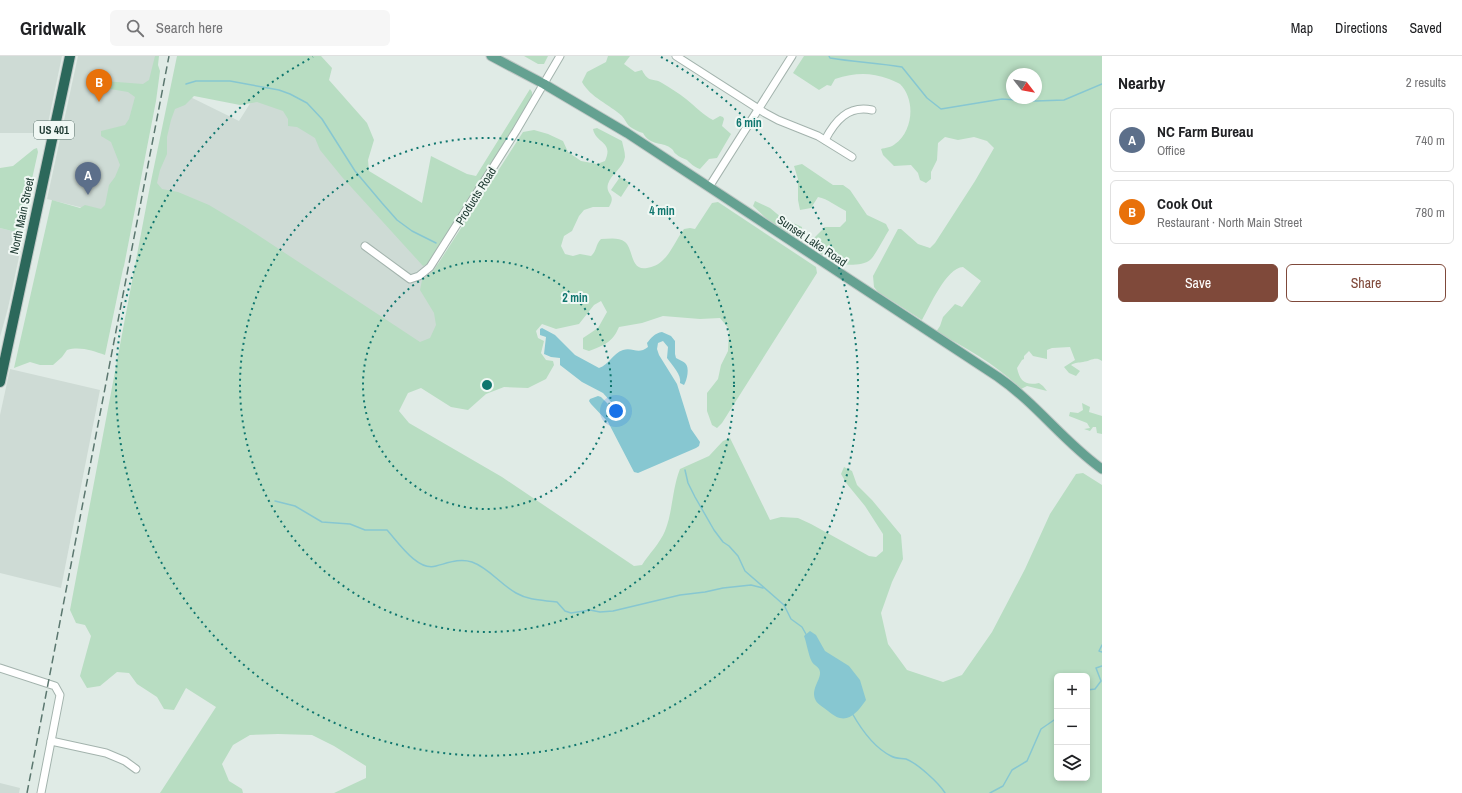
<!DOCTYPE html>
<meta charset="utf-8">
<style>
body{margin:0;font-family:"Archivo Narrow",sans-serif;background:#f6f6f6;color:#202124}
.controls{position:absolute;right:12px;bottom:12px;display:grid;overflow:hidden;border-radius:6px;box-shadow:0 2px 6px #0003}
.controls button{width:36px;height:36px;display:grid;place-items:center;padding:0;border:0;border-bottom:1px solid #e0e0e0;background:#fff;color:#202124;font:20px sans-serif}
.compass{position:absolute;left:1006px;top:12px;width:36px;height:36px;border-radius:50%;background:#fff;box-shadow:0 2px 6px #0003;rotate:121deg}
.you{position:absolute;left:616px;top:355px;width:14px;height:14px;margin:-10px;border:3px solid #fff;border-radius:50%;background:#1a73e8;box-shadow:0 0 0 6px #1a73e833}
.badge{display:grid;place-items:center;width:26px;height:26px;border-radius:50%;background:#7f493a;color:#fff;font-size:13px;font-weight:700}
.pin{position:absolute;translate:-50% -33px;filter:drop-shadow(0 1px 2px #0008)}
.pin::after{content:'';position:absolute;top:21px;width:14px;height:12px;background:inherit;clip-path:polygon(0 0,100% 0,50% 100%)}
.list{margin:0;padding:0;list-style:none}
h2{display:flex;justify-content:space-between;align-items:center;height:52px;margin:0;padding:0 16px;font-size:17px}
h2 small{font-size:13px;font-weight:400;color:#757577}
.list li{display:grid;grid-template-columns:26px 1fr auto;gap:12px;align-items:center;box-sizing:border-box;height:64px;margin:0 8px 8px;padding:0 8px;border:1px solid #e0e0e0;border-radius:6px}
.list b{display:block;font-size:15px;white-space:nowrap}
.list p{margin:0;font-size:13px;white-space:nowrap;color:#757577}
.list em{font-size:13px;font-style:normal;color:#757577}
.actions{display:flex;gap:8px;padding:12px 16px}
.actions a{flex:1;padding:9px 0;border:1px solid #7f493a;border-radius:6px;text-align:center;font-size:14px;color:#7f493a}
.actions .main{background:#7f493a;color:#fff}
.icon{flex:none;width:22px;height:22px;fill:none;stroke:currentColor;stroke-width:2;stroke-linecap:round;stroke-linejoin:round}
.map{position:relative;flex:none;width:1102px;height:737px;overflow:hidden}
header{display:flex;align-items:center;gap:24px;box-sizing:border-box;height:56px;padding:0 20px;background:#fff;border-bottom:1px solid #e0e0e0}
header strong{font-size:19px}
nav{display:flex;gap:22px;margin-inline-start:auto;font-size:14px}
.search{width:280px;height:36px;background:#f6f6f6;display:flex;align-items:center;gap:10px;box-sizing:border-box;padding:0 14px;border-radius:6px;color:#757577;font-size:15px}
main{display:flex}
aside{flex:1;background:#fff}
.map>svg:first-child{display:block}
</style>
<header>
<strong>Gridwalk</strong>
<div class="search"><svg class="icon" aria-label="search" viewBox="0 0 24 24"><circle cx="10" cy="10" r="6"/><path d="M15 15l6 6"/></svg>Search here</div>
<nav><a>Map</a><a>Directions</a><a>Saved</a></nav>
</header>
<main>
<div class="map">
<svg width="1102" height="737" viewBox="0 0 1102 737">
<rect width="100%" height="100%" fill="#e0ebe6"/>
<g fill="#cedbd5">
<path d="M0,0H62L46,77H0Z"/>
<path d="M78,0H157L124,162L47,143Z"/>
<path d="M174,33L239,65L256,38L311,60L428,201L441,211L439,307L154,131Z"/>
<path d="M0,172L24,178L8,252L0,281Z"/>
<path d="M10,313L100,334L61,532L0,517V359Z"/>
<path d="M0,727L20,732L19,737H0Z"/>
</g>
<g fill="#b8ddc2" fill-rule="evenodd">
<path d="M155,0H159L158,9L160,15L156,45L124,210L123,213L105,299C93,295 80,290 67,294L62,301L53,309H40L30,306L14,312L52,144L80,152L85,149L101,153L105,149L109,129L115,121L120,109L111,86L101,80V75L125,69L129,63L135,41L128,36L98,31L91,29L90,27L91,24L143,28L149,24Z"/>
<path d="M177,0H321L332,12L329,24L367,67L374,84L368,104L369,115L422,147L431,100L467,118L476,120L530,33L532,36V41L433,201L428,208L423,210L342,121L320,94L315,82L297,71L288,70V63L283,55L257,46L240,49L194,40L185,49L175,53L171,64L167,81V98L160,114L157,127L162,133L178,136L209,149L244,170L420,286L430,282L436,269L434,257L420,234L422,224L434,214L523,76L534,74L548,78L563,85L568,96L581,105L597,108L605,105C614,85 596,88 593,73L597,72L622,85C623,90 625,96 625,101C623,112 611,118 608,128C605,139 617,138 609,151H593L584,154L579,160L572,175L564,180L561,190L565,198L573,200L580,198L591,200C597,195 595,189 601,183C609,183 619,181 625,186C634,194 630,215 647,212C653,211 658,209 663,204C671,197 677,182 684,173L690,172L695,173L712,147L718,146L816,211L817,217L722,367L717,372L712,369L707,355V337L718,323L721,309L728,295L729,273L720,262L700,263L663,260L642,267L619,271C612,287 604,289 589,295L583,293V282L598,272L607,256L601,245L594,249L579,268L556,273L542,268L536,275L538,282L544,285L541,297L546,304L553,305L554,309L546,323L528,332L504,331L486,338L468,354L451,351L421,332L408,337L399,355L409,367L502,421L634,510L642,509C649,498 660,487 665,475C673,455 672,433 680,413L709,400L723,385L730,382L770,464L781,461L798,462L811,468L869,500L876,501L883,495V478L865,450L847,428L841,418L844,411L852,415L857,429L872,444L901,479L903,503L892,526L881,557L888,588L907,614L943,626L962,619L992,576L1025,513L1050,458L1076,418L1083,417L1102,429V737H334L366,722V710L334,690L312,679L278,678L250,679L233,689L222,708L229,725L242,733L243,737H160L216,651L186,632L174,654L164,653L157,641L137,628L129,617L117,616L100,630L87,632L80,620L91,580L85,569L76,567L70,554L150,130ZM1057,620H1087V722H1057Z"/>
<path d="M524,0H548L544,8H538Z"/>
<path d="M608,0H630L624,8L635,16L642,14C649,28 653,21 662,27C670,32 679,37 686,43C695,50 703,59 713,64L720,60L723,61L724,63L722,70L731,78L717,102L709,103L700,113C694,111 691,108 687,104C683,102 679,101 676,98C674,97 674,95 672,93C663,85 651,91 643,77C639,76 633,73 629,70C626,67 625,63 622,60C609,48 591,42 582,26L587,16L606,6Z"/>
<path d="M804,0H1102V305C1095,300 1091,305 1083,306C1078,307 1076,306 1071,309L1080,315L1076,320L1069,317L1064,311L1075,304L1070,291L1052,292L1047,294V303L1033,300L1029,295L1024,300V303L1022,304L1017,312C1020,325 1025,330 1039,327L1043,330L1047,335L1027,330L1021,333C997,309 965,291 936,276L940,270L943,261L955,248L962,251L981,225L963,211C946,212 930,250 922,264L878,236L874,231L873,220L898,173H901L918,188L930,192L935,187L975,125L994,92L987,85L974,81L958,84L945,81L938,87L937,104L931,116V123L926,127L920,124L918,117L911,109L894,110L883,99L881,93C885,92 892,91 895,88C913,75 916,44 900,28C897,26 893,25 889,23C869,16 855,17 835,23L831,30L827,29L819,34L793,17ZM1012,18H1036V42H1012Z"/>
<path d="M37,92L38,96L20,177L0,172V112L13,110L34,93Z"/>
<path d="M802,108L833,129H843L850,134L867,159L886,168L889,174C885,180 875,200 870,204C863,210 842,210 833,206C824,202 815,194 810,186L825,171H840L846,165V155C836,150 828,143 818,141L811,152L800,154L798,144V123L794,110Z"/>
<path d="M620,121L630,127L621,141L611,134Z"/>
<path d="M755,145L770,152L782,162L802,171V177L795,181L768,164L753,150Z"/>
<path d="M1082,347L1090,351L1089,356L1102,360V378L1097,377L1096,371H1093L1090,375L1084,373L1090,372L1087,367L1069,360L1070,356L1078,357L1083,354Z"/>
</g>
<g fill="#87c7d1">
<path d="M542,272L555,279L575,299L599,312C609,309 613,297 623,294C633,291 638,299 648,291L647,287C651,282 655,277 662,276L671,280L675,285V298L676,302C679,304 683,305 685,307C690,311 687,324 684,329L680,327C682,319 672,309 667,302L668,291L663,285L658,287L657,293L659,299L677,328L691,373L700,386L699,390L696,392L638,417L634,416L608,366L591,348L589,345L590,343L598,340L601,341L609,349L612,347L603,337L582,326L560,309V302L551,301L544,298L546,281L540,279V273Z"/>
<path d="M810,575L816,579L825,595L849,610L860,624L866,644C855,660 845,670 828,655C824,652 818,648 816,645C809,632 824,622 819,613C817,610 814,609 812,606C808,598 807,588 804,580Z"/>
</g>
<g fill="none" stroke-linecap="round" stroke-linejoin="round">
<g stroke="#87c7d1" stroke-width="1.5">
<path d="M829,0L830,2C854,6 878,7 902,11L927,42L941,53L1002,43L1036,45L1064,44L1102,28"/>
<path d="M186,28L196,25H230L279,34L290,38L307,47L322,63L355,115L382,147L397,164L412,175L436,187"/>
<path d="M685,414L688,427L695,441L714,474L723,486L729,490L738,500L745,515L784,549L791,563L802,571L807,580"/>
<path d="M275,445L295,450L322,466L350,468L365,474H387C398,486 418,516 436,510C448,507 459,502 472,506C489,512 500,528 516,537C530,545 543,544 557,546L565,555L571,557L590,554L600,556L613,555L680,539L705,536L723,532L751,529L763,532"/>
<path d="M1102,589L1099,595L1102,596"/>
<path d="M1087,634L1095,633L1101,625L1096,612L1102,610"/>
<path d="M852,657C861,673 875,692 891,700C896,703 901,702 906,703C917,707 939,727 945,737"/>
<path d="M990,737L1003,730L1012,714L1027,705L1041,673L1057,662"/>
</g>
<g stroke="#a3b3ad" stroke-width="9">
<g id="minor">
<path d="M676,0L765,57L778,64L818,80L852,101"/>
<path d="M825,84C835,65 848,49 872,54"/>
<path d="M709,131L792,0"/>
<path d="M365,190L410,223L419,220L430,211L516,75L560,0"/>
<path d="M0,612L55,630L60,639L41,737"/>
<path d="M51,685L106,697L125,705L136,713"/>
</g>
</g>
<g stroke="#c1c8c6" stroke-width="11">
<path id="major" d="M491,0L544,28L627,77L998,321C1037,348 1064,386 1102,413"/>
</g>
<g stroke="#c1c8c6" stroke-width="12">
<path id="highway" d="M0,326L70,0"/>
</g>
<use href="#minor" stroke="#fff" stroke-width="7"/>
<use href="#major" stroke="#64a191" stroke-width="9"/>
<use href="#highway" stroke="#2c685b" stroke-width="10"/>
<path stroke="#5b776f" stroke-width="1.5" stroke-dasharray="8 4" stroke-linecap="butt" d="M27,737L169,0"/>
</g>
<g fill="none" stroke="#0f766e" stroke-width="2" stroke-dasharray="2 4">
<circle cx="487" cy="329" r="124"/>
<circle cx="487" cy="329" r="247"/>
<path d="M661 1A371 371 0 1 1 313 1"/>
</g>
<g text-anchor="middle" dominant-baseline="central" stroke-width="4" stroke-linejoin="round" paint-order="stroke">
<rect fill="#f0f8f4" stroke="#5e746e" stroke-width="1" x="34" y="65" width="40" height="18" rx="3"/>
<g font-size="11" font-weight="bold" fill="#203c34">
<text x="54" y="74">US 401</text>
</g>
<g font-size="12" fill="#203c34" stroke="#f0f8f4">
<text transform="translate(476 140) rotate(-58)">Products Road</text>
<text transform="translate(22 160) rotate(-78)">North Main Street</text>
<text transform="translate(812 185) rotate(34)">Sunset Lake Road</text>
</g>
</g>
<circle cx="487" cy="329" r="6" fill="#0f766e" stroke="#f0f8f4" stroke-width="2"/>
<g font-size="12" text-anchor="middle" font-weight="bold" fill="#0f766e" stroke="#f0f8f4" stroke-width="4" stroke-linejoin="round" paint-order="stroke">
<text x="749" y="71">6 min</text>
<text x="662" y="159">4 min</text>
<text x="575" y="246">2 min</text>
</g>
</svg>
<div class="controls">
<button>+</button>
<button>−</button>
<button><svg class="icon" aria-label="layers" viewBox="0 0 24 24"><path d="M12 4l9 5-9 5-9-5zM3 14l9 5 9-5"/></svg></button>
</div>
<svg class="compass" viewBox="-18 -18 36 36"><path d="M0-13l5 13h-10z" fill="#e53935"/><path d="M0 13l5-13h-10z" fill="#757577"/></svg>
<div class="you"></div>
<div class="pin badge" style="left:88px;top:139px;background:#5c6f8a">A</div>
<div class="pin badge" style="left:99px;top:46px;background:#e8710a">B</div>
</div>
<aside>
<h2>Nearby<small>2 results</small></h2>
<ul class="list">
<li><span class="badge" style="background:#5c6f8a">A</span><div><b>NC Farm Bureau</b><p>Office</p></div><em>740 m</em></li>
<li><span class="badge" style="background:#e8710a">B</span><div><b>Cook Out</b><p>Restaurant · North Main Street</p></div><em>780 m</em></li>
</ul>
<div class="actions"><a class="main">Save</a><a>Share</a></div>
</aside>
</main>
